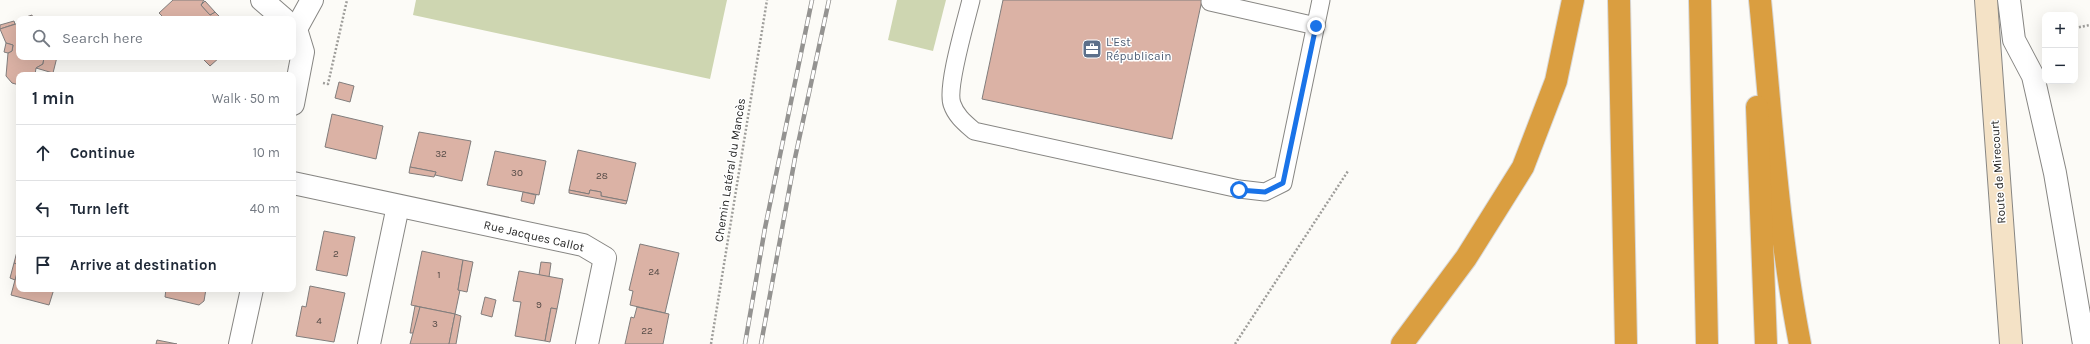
<!DOCTYPE html>
<meta charset="utf-8">
<style>
body{margin:0;font-family:Karla,sans-serif;background:#f2f2f3;color:#1f2937}
.controls{position:absolute;right:12px;top:12px;display:grid;overflow:hidden;border-radius:8px;box-shadow:0 4px 16px #0002}
.controls button{width:36px;height:36px;display:grid;place-items:center;padding:0;border:0;border-bottom:1px solid #e0e1e3;background:#fff;color:#1f2937;font:20px sans-serif}
.stop{position:absolute;width:12px;height:12px;margin:-9px;border:3px solid #1a73e8;border-radius:50%;background:#fff}
.stop.end{background:#1a73e8;border-color:#fff;box-shadow:0 1px 4px #0008}
.list{margin:0;padding:0;list-style:none}
h2{display:flex;justify-content:space-between;align-items:center;height:52px;margin:0;padding:0 16px;font-size:17px}
h2 small{font-size:13px;font-weight:400;color:#747a83}
.list li{display:grid;grid-template-columns:26px 1fr auto;gap:12px;align-items:center;box-sizing:border-box;height:56px;padding:0 16px;border-top:1px solid #e0e1e3}
.list b{display:block;font-size:15px;white-space:nowrap}
.list em{font-size:13px;font-style:normal;color:#747a83}
.icon{flex:none;width:22px;height:22px;fill:none;stroke:currentColor;stroke-width:2;stroke-linecap:round;stroke-linejoin:round}
.map{position:relative;flex:none;width:2090px;height:344px;overflow:hidden}
.search{position:absolute;background:#fff;box-shadow:0 4px 16px #0002;left:16px;top:16px;width:280px;height:44px;display:flex;align-items:center;gap:10px;box-sizing:border-box;padding:0 14px;border-radius:8px;color:#747a83;font-size:15px}
.panel{position:absolute;background:#fff;box-shadow:0 4px 16px #0002;left:16px;top:72px;width:280px;height:220px;border-radius:8px}
.map>svg:first-child{display:block}
</style>
<div class="map">
<svg width="2090" height="344" viewBox="0 0 2090 344">
<rect width="100%" height="100%" fill="#fcfbf7"/>
<g fill="#ced6b1">
<path d="M416,0H727L710,79L413,15Z"/>
<path d="M897,0H946L933,51L888,40Z"/>
</g>
<g fill="#dbb2a5" stroke="#817d7c">
<path d="M173,0H204L201,5L210,15L215,12L222,19H165L159,13Z"/>
<path d="M1003,0H1202L1172,139L982,99Z"/>
<path d="M205,1L215,12L210,15L201,5Z"/>
<path d="M32,15L33,19H20Z"/>
<path d="M14,21L15,24L0,29V25Z"/>
<path d="M19,23V57H44L43,64L36,68L35,75H19V85L12,83L6,76L8,53L12,51L13,45L6,43L0,29Z"/>
<path d="M6,43L13,45L12,51L8,53L4,52Z"/>
<path d="M44,57H57L53,73L36,68L43,64Z"/>
<path d="M201,57H220L210,66Z"/>
<path d="M339,82L354,86L350,102L335,98Z"/>
<path d="M332,114L383,126L376,159L325,147Z"/>
<path d="M419,132L471,141L462,181L435,175L436,172L410,167Z"/>
<path d="M578,150L636,163L627,201L601,196V192L590,190L589,194L569,190Z"/>
<path d="M495,151L546,161L539,195L487,185Z"/>
<path d="M410,167L436,172L434,177L409,173Z"/>
<path d="M569,190L589,194L590,190L601,192V196L627,201L626,204L569,193Z"/>
<path d="M523,192L536,195L534,204L521,201Z"/>
<path d="M324,231L355,237L347,276L316,270Z"/>
<path d="M19,244V289H54L49,305L11,295L19,265L14,263Z"/>
<path d="M640,244L679,253L665,313L630,305L633,291L629,290Z"/>
<path d="M422,251L463,260L458,290H460L455,314L411,305Z"/>
<path d="M463,260L473,262L467,292L458,290Z"/>
<path d="M541,262L551,263L549,277L539,275Z"/>
<path d="M14,263L19,265L15,280L10,278Z"/>
<path d="M519,271L563,279L557,309L551,308L545,341L515,336L521,302L513,301Z"/>
<path d="M310,286L345,293L334,342L296,336L302,306L306,307Z"/>
<path d="M166,289H206L204,301L199,305L165,297Z"/>
<path d="M485,297L496,300L492,317L481,314Z"/>
<path d="M415,306L420,307L414,333H410Z"/>
<path d="M420,307L455,314L449,344H410Z"/>
<path d="M637,307L669,314L663,344H625L631,317L634,318Z"/>
<path d="M551,308L557,309L550,342L545,341Z"/>
<path d="M455,314L461,316L456,344H449Z"/>
<path d="M157,340L177,344H156Z"/>
</g>
<g fill="none" stroke-linecap="round" stroke-linejoin="round">
<g stroke="#878683" stroke-width="19">
<g id="service">
<path d="M971,0C966,21 946,87 952,104C956,116 965,123 974,131L1239,189L1265,192L1283,183L1321,0"/>
<path d="M1210,2L1316,26"/>
</g>
</g>
<g stroke="#878683" stroke-width="24">
<g id="minor">
<path d="M262,0L284,19"/>
<path d="M2009,0L2014,40L2033,76L2055,173L2084,344"/>
<path d="M293,183L583,245L605,258L587,344"/>
<path d="M369,344L398,206"/>
</g>
</g>
<g stroke="#878683" stroke-width="24">
<g id="tertiary">
<path d="M293,104L303,52L296,29L312,0"/>
<path d="M240,344L252,289"/>
</g>
</g>
<g stroke="#878683" stroke-width="24">
<path id="secondary" d="M1986,0L2011,344"/>
</g>
<g stroke="#d8d8d8" stroke-width="24">
<g id="motorway">
<path d="M1619,0L1626,344"/>
<path d="M1700,0L1707,344"/>
<path d="M1760,0C1771,114 1778,232 1800,344"/>
<path d="M1757,107L1766,344"/>
<path d="M1402,344L1466,258L1523,167L1556,81L1573,0"/>
</g>
</g>
<g stroke="#9e9d9a" stroke-width="2.5" stroke-dasharray="2 2" stroke-linecap="butt">
<path d="M2075,28L2090,25"/>
<path d="M323,83L328,84L347,0"/>
<path d="M711,344L767,0"/>
<path d="M1235,344L1348,171"/>
</g>
<use href="#service" stroke="#fff" stroke-width="17"/>
<use href="#minor" stroke="#fff" stroke-width="22"/>
<use href="#tertiary" stroke="#fff" stroke-width="22"/>
<use href="#secondary" stroke="#f4e2c6" stroke-width="22"/>
<use href="#motorway" stroke="#da9e40" stroke-width="22"/>
<g stroke="#949391" stroke-width="4.5">
<g id="rail">
<path d="M745,344L765,228L812,0"/>
<path d="M761,344L795,158L829,0"/>
</g>
</g>
<use href="#rail" stroke="#fff" stroke-width="3" stroke-dasharray="9" stroke-linecap="butt"/>
</g>
<g fill="none" stroke-linecap="round" stroke-linejoin="round">
<path stroke="#1a73e8" stroke-width="5" d="M1239,190L1265,192L1283,183L1316,26"/>
</g>
<defs>
<g id="office-square" transform="scale(1)"><rect x="-9" y="-9" width="18" height="18" rx="4" fill="#5c6f8a" stroke="#fff"/><path d="M-6-3h4V-5.5h4V-3h4V5H-6ZM-1-4.5V-3h2v-1.5ZM-6 0V1H6V0Z" fill="#fff"/></g>
</defs>
<g fill-rule="evenodd">
<use href="#office-square" x="1092" y="49"/>
</g>
<g text-anchor="middle" dominant-baseline="central" stroke-width="3" stroke-linejoin="round" paint-order="stroke">
<g font-size="10" fill="#544a46">
<text x="441" y="154">32</text>
<text x="517" y="173">30</text>
<text x="602" y="176">28</text>
<text x="336" y="254">2</text>
<text x="654" y="272">24</text>
<text x="439" y="275">1</text>
<text x="539" y="305">9</text>
<text x="319" y="321">4</text>
<text x="435" y="324">3</text>
<text x="647" y="331">22</text>
</g>
<g font-size="12" fill="#4e5e75" stroke="#fff" text-anchor="start">
<text x="1106" y="42">L'Est<tspan x="1106" dy="14">Républicain</tspan></text>
</g>
<g font-size="12" fill="#272726" stroke="#fff">
<text transform="translate(730 170) rotate(-81)">Chemin Latéral du Mancès</text>
<text transform="translate(1998 172) rotate(-94)">Route de Mirecourt</text>
<text transform="translate(534 236) rotate(13)">Rue Jacques Callot</text>
</g>
</g>
</svg>
<div class="controls">
<button>+</button>
<button>−</button>
</div>
<div class="stop" style="left:1239px;top:190px"></div>
<div class="stop end" style="left:1316px;top:26px"></div>
<div class="search"><svg class="icon" aria-label="search" viewBox="0 0 24 24"><circle cx="10" cy="10" r="6"/><path d="M15 15l6 6"/></svg>Search here</div>
<section class="panel">
<h2>1 min<small>Walk · 50 m</small></h2>
<ul class="list">
<li><svg class="icon" aria-label="ahead" viewBox="0 0 24 24"><path d="M12 20V5M6 11l6-6 6 6"/></svg><div><b>Continue</b></div><em>10 m</em></li>
<li><svg class="icon" aria-label="left" viewBox="0 0 24 24"><path d="M17 20v-9H6M10 6l-5 5 5 5"/></svg><div><b>Turn left</b></div><em>40 m</em></li>
<li><svg class="icon" aria-label="arrive" viewBox="0 0 24 24"><path d="M6 21V4h12l-3 4 3 4H6"/></svg><div><b>Arrive at destination</b></div></li>
</ul>
</section>
</div>
